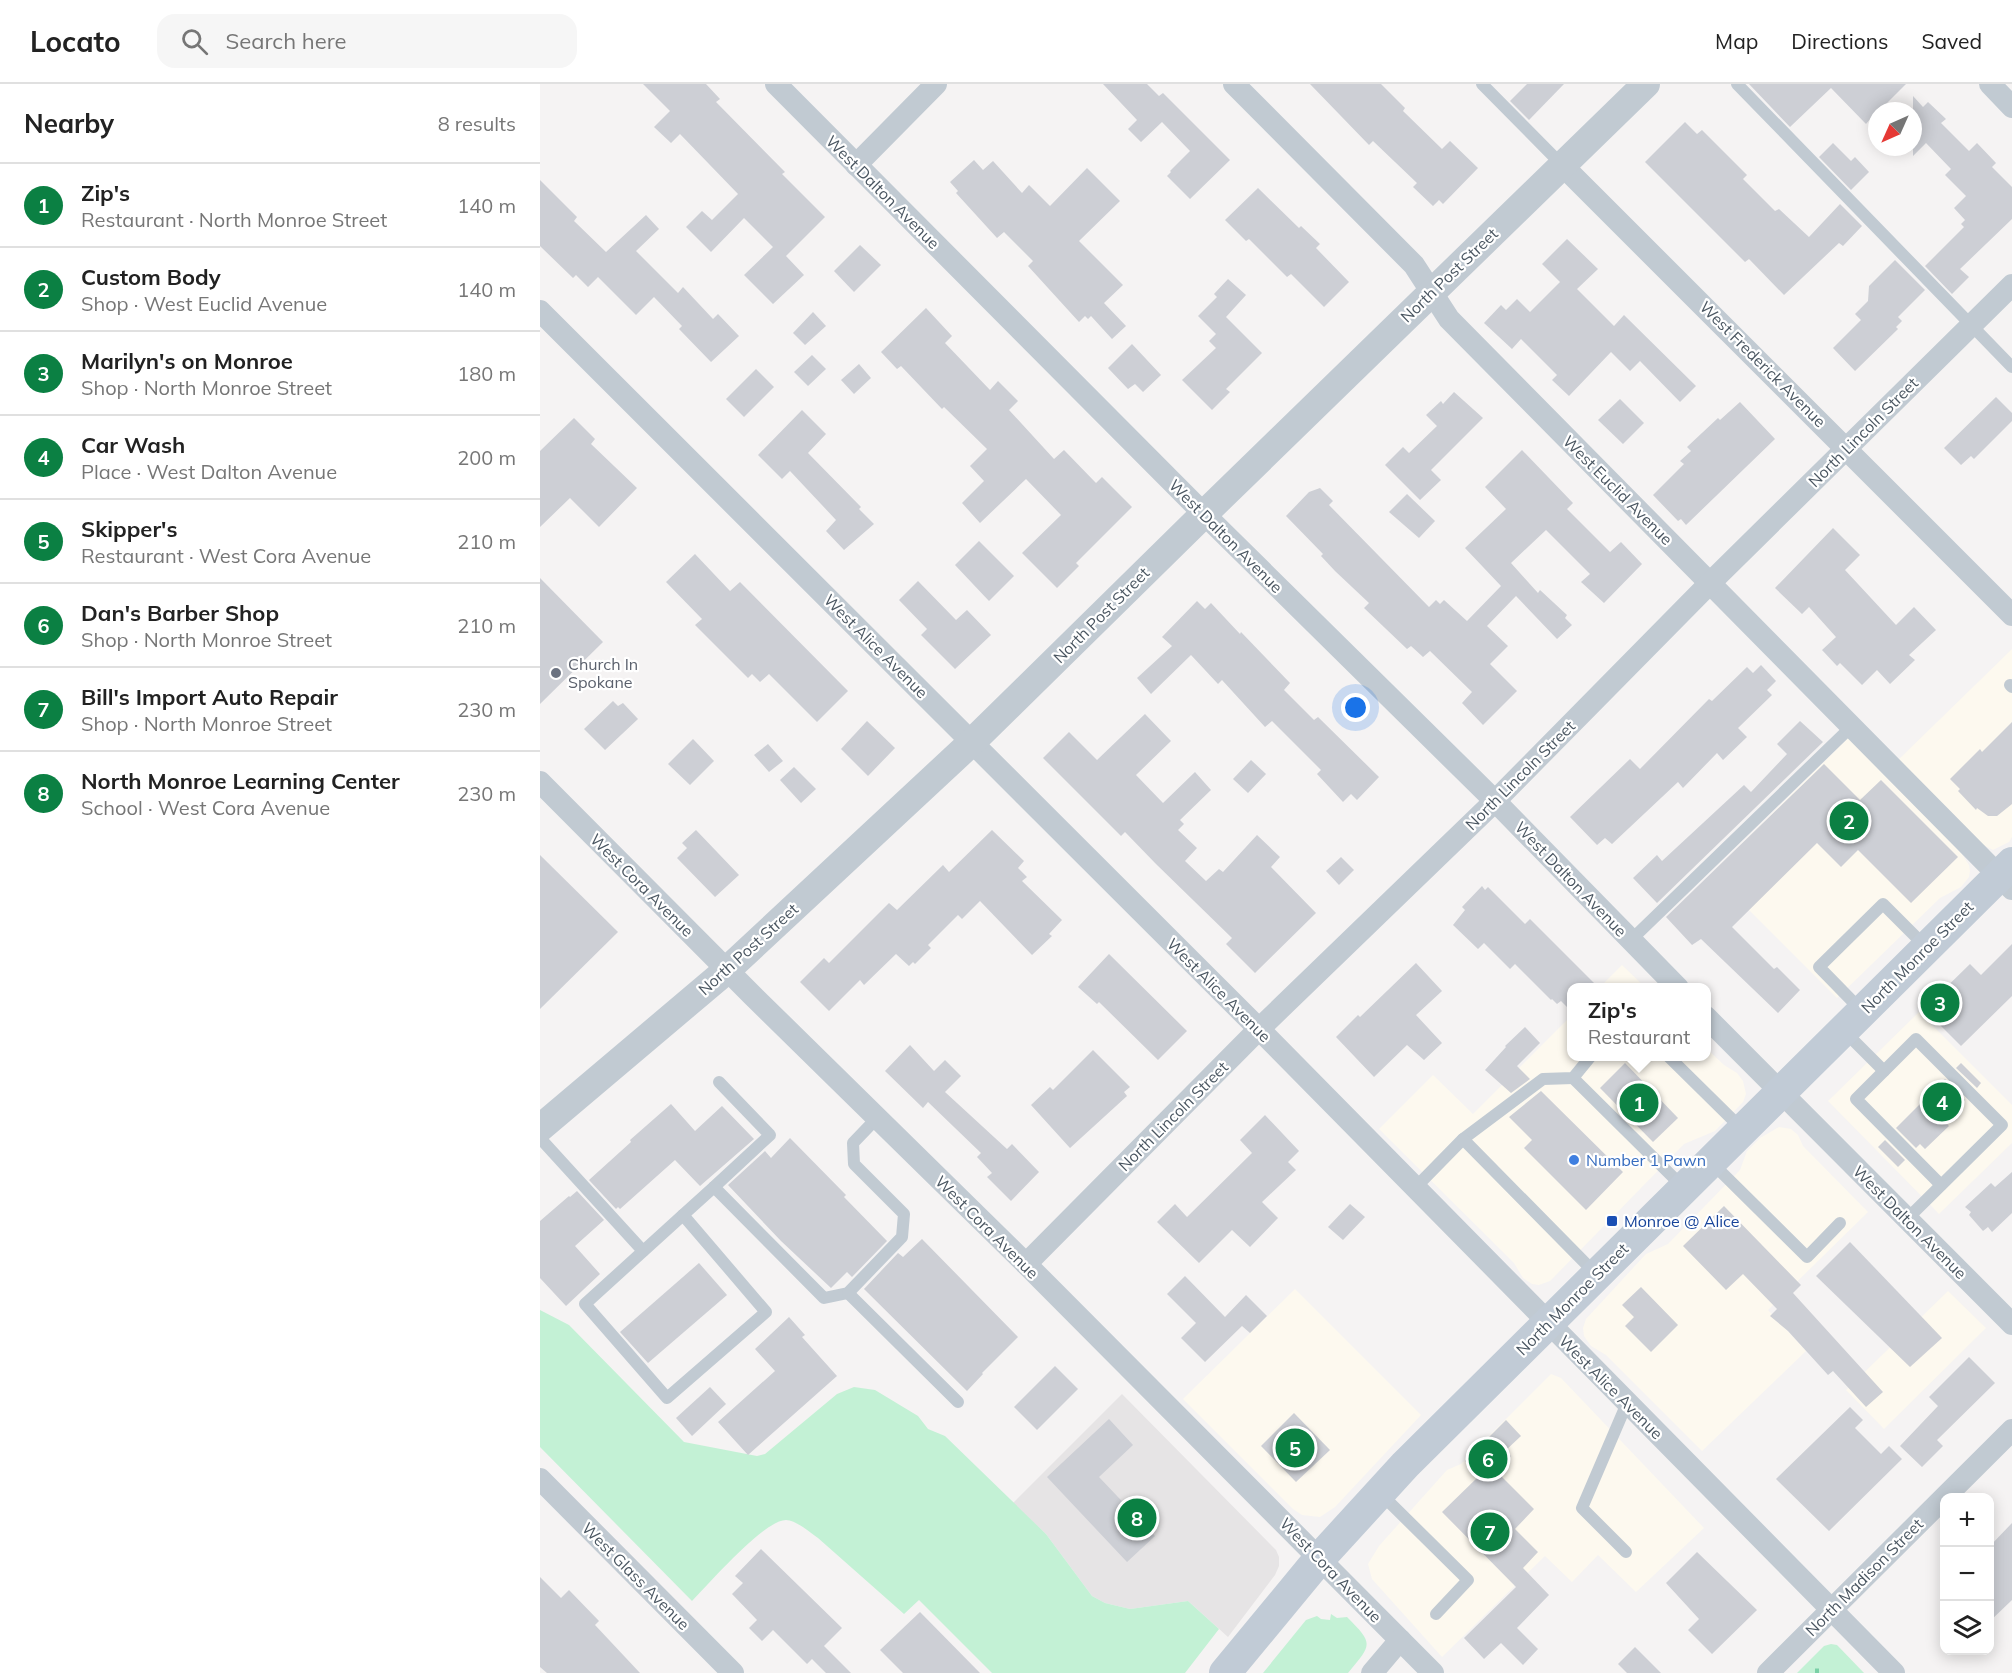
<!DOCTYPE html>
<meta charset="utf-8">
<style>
body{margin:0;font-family:Mulish,sans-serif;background:#f6f6f6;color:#222}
.controls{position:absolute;right:18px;bottom:18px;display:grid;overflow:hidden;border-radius:12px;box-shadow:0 3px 15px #0003}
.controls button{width:54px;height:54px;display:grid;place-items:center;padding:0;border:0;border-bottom:2px solid #e0e0e0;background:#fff;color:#222;font:30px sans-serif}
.compass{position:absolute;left:1328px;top:18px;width:54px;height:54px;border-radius:50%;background:#fff;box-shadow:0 3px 15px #0003;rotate:225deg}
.you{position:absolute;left:816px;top:624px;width:21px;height:21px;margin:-15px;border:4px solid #fff;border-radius:50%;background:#1a73e8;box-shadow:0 0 0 9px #1a73e833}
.badge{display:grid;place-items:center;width:39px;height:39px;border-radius:50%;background:#0b8043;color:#fff;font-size:20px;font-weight:700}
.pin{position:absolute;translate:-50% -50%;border:3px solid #fff;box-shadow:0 2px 6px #0006}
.popup{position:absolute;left:1027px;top:899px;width:144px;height:78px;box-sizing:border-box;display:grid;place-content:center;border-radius:12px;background:#fff;filter:drop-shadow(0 2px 4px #0005);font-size:20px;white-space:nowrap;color:#767676}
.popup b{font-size:22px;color:#222}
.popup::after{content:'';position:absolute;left:50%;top:100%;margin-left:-12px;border:12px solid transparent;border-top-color:#fff}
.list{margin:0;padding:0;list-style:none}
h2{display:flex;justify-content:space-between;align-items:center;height:78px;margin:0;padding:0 24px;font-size:26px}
h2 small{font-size:20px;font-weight:400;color:#767676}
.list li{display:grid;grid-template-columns:39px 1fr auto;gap:18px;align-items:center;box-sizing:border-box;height:84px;padding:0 24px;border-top:2px solid #e0e0e0}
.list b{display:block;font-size:22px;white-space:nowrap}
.list p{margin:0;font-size:20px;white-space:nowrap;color:#767676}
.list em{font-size:20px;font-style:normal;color:#767676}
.icon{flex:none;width:33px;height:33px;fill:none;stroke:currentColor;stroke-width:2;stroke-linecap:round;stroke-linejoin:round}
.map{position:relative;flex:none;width:1472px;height:1589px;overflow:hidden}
header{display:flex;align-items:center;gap:36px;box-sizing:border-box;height:84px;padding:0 30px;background:#fff;border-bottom:2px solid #e0e0e0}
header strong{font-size:28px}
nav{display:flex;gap:33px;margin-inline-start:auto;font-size:21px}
.search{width:420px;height:54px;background:#f6f6f6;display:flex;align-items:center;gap:15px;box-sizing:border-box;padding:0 21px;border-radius:18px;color:#767676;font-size:22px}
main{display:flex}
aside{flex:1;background:#fff}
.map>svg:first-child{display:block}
</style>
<header>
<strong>Locato</strong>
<div class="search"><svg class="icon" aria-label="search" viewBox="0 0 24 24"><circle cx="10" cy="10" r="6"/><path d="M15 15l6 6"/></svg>Search here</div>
<nav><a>Map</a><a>Directions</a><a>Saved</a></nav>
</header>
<main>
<aside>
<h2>Nearby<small>8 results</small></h2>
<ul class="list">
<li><span class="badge">1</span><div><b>Zip's</b><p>Restaurant · North Monroe Street</p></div><em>140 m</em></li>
<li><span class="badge">2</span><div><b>Custom Body</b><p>Shop · West Euclid Avenue</p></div><em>140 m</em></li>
<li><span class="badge">3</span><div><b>Marilyn's on Monroe</b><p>Shop · North Monroe Street</p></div><em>180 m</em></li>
<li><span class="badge">4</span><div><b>Car Wash</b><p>Place · West Dalton Avenue</p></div><em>200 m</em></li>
<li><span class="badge">5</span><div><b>Skipper's</b><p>Restaurant · West Cora Avenue</p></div><em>210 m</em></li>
<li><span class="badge">6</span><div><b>Dan's Barber Shop</b><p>Shop · North Monroe Street</p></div><em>210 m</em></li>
<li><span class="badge">7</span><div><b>Bill's Import Auto Repair</b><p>Shop · North Monroe Street</p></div><em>230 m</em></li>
<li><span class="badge">8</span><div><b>North Monroe Learning Center</b><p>School · West Cora Avenue</p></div><em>230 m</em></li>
</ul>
</aside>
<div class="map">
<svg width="1472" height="1589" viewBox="0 0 1472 1589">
<rect width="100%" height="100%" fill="#f5f3f3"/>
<g fill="#fdf9ef">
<path d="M1472,565V753L1469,758L1453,766L1441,760L1358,676Z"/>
<path d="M1308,654L1421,769L1429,781L1430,787L1429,793L1421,803L1400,814L1297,914L1172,789Z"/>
<path d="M1082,881L1105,903H1060Z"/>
<path d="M1379,928L1472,1021V1059L1399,1130L1288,1017Z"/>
<path d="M1031,932L1032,972H1166L1167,965L1184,981L1197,989L1203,997L1206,1010L1203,1018L1175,1047L1144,1060L1014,1193L1010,1197L999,1201L992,1200L983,1194L974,1179L839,1045L893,991L933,1030Z"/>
<path d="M1239,1043L1251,1045L1258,1051L1263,1062L1328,1128L1228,1226L1266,1267L1162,1367L1066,1271L1051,1262L1044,1252L1043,1244L1046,1235L1106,1170L1128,1160L1200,1086L1207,1067L1220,1054Z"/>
<path d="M755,1205L881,1331L795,1423L780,1433L762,1431L753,1425L643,1315Z"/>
<path d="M1408,1207L1446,1244L1344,1345L1306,1306Z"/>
<path d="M1011,1290L1021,1294L1164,1444L1096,1508L1058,1471L1032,1498L1005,1472L902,1573L832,1495L828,1480L839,1462L907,1386L921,1380Z"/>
</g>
<path fill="#e6e4e5" d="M582,1310L736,1466L739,1473V1482L735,1491L688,1553L648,1517L590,1525L565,1519L552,1512L506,1450L473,1419Z"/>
<g fill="#c3f1d5">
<path d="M0,1226L29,1241L144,1358L217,1372L225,1370L297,1310L314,1303L335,1306L378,1332L388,1345L405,1352L506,1450L552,1512L565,1519L590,1525L648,1517L679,1545L645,1589H452L379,1516L364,1530L278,1454C269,1448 256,1436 246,1436C224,1436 169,1500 152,1517L0,1363Z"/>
<path d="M791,1530L797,1534L807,1533C834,1560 832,1560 808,1589H723L766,1536L777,1532L781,1535L790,1536Z"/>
<path d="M1291,1560L1297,1561L1324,1589H1257L1284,1562Z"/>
</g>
<g fill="#cdcfd5">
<path d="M103,0H166L180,15L176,18L245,88L242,90L285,133L246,172L264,191L233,220L204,191L233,163L204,134L171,168L146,143L162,127L172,136L198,110L140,50L131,59L114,43L130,27Z"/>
<path d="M563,0H607L619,12L623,9L690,76L650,115L627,92L631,88L630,87L650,67L622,38L601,58L588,45L597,36Z"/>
<path d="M770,0H841L865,24L863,27L902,65L910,57L938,84L903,120L899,116L893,122L873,103L877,99L833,57L829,61Z"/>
<path d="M987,0H1024L989,36L970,17Z"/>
<path d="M1209,0H1366L1339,27H1337L1326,40L1291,4L1250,43Z"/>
<path d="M1373,12L1383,23L1388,18L1406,35L1401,39L1429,67L1437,59L1456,79L1452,83L1472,103V135L1420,185L1429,193L1412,210L1385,182L1424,143L1421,140L1425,136L1414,124L1426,112L1405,91L1411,85L1386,59L1373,72Z"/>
<path d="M1145,38L1157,50L1162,46L1207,91L1203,95L1235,127L1239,125L1269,153L1300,120L1322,142L1303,162L1299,159L1244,211L1209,175L1205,178L1105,78Z"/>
<path d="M1293,59L1311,77L1315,73L1329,88L1311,106L1279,73Z"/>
<path d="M434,76L443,86L453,77L482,109L489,101L510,122L547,84L580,117L539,157L583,201L564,219L586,242L572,255L551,232L548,235L545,232L539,238L488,182L493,177L464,148L457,154L416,109L418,107L410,98Z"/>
<path d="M0,96L37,133L34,137L66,168L106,131L119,145L96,167L138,209L143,203L173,235L178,230L199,252L171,278L139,245L142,242L114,213L96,231L58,193L48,203L36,191L33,194L0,162Z"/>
<path d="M718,104L759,144L761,142L780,160L776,164L809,198L784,223L751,190L747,193L709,155L706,157L685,136Z"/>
<path d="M1027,155L1058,185L1037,205L1074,242L1084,231L1156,302L1140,318L1100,277L1090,287L1071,268L1029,312L1012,296L1017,291L981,255L972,265L944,239L961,221L966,226L977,215L990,228L1020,198L1002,180Z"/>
<path d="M320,161L341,181L314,208L294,187Z"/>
<path d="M1355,176L1385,206L1358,233L1362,237L1356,243L1358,245L1315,287L1293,264L1321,236L1315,230L1328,217L1329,202Z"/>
<path d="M688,195L706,211L686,233L722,269L686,305L690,308L672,326L642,296L676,264L669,257L676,250L658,232L677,213L674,210Z"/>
<path d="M386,224L412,252L405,259L450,306L458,297L478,317L469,326L514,375L524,366L556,399L562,393L592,423L536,479L539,482L517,504L482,469L521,431L486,395L440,439L422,419L444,397L430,382L447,365L404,323L402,325L361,282L357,285L341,268Z"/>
<path d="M273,228L286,242L265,261L253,249Z"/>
<path d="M592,260L621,291L603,308L595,300L588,305L568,284Z"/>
<path d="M272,271L286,285L268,302L254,288Z"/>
<path d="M319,280L331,294L314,310L301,296Z"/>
<path d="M216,285L234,303L204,333L186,315Z"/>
<path d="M914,308L943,334L891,386L901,396L880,416L845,381L863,363L869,369L897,342L886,331L901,317L903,320Z"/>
<path d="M1456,313L1472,329V337L1434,375L1431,372L1421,381L1404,364Z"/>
<path d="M1080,315L1104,339L1083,360L1058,336Z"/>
<path d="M1200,318L1235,355L1146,441L1141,435L1138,437L1113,411L1144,380L1140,377L1151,367L1147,363L1178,334L1180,336Z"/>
<path d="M262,326L286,350L268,369L321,423L319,425L334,440L304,466L286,447L296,436L250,387L242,395L218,371Z"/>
<path d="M34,334L55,355L51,360L97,404L59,443L30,414L0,443V367Z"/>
<path d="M982,366L1033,419L1027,425L1070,468L1081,458L1102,480L1064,519L1041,498L1050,490L1006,446L971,479L998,509L1000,506L1027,531L1025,534L1032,541L1017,555L976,512L947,542L968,562L950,580L977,607L943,641L922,619L932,608L890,567L883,573L871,562L867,565L824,524L829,519L795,487L781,472L783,470L746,432L769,408L780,404L793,417L789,421L889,523L896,516L900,520L904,516L927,537L961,502L925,464L966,425L945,403Z"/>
<path d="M867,410L895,437L879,454L849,428Z"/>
<path d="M1293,444L1320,471L1305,486L1356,541L1374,523L1396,546L1369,571L1375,576L1350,600L1337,586L1322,601L1300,579L1297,582L1282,566L1296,553L1269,523L1262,530L1235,504Z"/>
<path d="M439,457L474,492L449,517L415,481Z"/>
<path d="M155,470L190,507L200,498L308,607L277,638L229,590L220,598L212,590L208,594L155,541L162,535L126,498Z"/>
<path d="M0,494L63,558L0,620Z"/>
<path d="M378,497L416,536L427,526L451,551L415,585L381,551L387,545L359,516Z"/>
<path d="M657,517L665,525L671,519L700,550L701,548L750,599L744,606L774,636L778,633L839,693L817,716L811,710L803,718L777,690L781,686L732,637L725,643L682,596L678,600L651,571L611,610L597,594L632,562L622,553Z"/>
<path d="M1221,581L1236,597L1227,606L1232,611L1198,644L1207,653L1183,676L1177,669L1143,704L1138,698L1072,760L1065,754L1057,761L1030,733L1090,675L1100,685L1169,615L1172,617L1207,583L1213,589Z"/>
<path d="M73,617L78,622L83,619L98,635L65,666L44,645Z"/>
<path d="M605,630L631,657L596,691L623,719L655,688L671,706L640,736L644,740L638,746L657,764L645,777L666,797L679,785L683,788L717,751L740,773L731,783L776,829L715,889L686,860L692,854L616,780L585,748L581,752L503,674L529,648L557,676Z"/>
<path d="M327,637L355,664L328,692L301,665Z"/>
<path d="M1260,637L1283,658L1117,819L1093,794L1117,771L1122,777L1204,701L1211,708L1247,670L1237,660Z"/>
<path d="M1472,638V720L1457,732H1448L1437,724L1436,726L1418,707L1420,705L1410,695L1440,665L1442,668Z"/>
<path d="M153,655L174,677L150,701L128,680Z"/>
<path d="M228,660L243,677L229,688L214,671Z"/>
<path d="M711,676L726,690L708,709L693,695Z"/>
<path d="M1284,680L1320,716L1341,696L1418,773L1371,819L1318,766L1301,783L1277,759L1192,843L1234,885L1237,883L1260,906L1238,929L1161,855L1152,861L1126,833Z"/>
<path d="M254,683L276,705L261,719L240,696Z"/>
<path d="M156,746L199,791L175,813L137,774L147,764L142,759Z"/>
<path d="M452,746L484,777L478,784L487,793L482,797L522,836L509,850L512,852L492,871L440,817L422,835L418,831L388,861L391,864L375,880L373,878L369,882L356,870L324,901L320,896L289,927L260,898L284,874L289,879L349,819L357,826L403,781L409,788Z"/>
<path d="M0,771L78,848L0,925Z"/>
<path d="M801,773L814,786L799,801L786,787Z"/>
<path d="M942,802L945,806L948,803L985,840L990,835L1058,903H1032V928L1021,917L1017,920L1012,915L1011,916L975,880L970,885L944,859L938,865L913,841L925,826L922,823Z"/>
<path d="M1472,860V912L1421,962L1384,925L1430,880L1441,891Z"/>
<path d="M569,870L647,947L618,976L559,918L557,920L538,903Z"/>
<path d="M876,879L902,907L876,931L902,959L884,976L867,961L834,993L796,953L818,931L820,933Z"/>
<path d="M985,943L1000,959L977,982L990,995L971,1009L945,986L966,963L965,962Z"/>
<path d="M370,961L394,987L405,976L421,992L405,1008L467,1065L472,1060L499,1088L471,1117L447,1093L452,1089L437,1073L441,1069L388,1018L383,1024L345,987Z"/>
<path d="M553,966L590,1003L584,1008L587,1012L530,1064L491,1021L510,1003L513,1006Z"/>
<path d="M1085,979L1138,1034L1113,1058L1060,1004Z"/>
<path d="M1421,979L1441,999L1437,1004L1416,984Z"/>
<path d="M1405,995L1425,1016L1404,1037L1409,1042L1385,1065L1380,1060L1376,1064L1356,1044Z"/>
<path d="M1001,1007L1083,1088L1046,1126L984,1064L992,1056L969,1033Z"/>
<path d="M131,1020L155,1047L182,1022L214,1055L160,1102L135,1076L80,1125L78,1123L76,1125L49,1096L91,1058L90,1056Z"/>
<path d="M725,1031L759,1067L748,1078L756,1086L722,1118L738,1134L710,1163L692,1146L659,1179L617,1138L635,1120L647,1133L712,1069L700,1056Z"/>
<path d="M250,1054L306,1111L304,1113L347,1157L312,1193L307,1188L291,1204L241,1157L188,1101L225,1067L231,1074Z"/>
<path d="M1345,1056L1365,1076L1358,1083L1338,1063Z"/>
<path d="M1472,1088V1129L1452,1148L1448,1143L1443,1147L1429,1131L1431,1128L1425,1123L1451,1099L1455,1103Z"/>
<path d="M37,1107L64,1136L35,1162L60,1190L26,1222L0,1194V1137L29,1112L30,1113Z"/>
<path d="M810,1120L825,1133L803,1156L788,1143Z"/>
<path d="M1184,1122L1261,1201L1253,1209L1343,1308L1326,1323L1293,1287L1288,1291L1248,1247L1230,1232L1237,1225L1203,1190L1186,1206L1143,1162Z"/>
<path d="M382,1155L478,1253L442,1289L443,1290L427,1307L324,1205L358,1169L363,1173Z"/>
<path d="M1310,1158L1402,1254L1370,1283L1276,1192Z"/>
<path d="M159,1179L187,1211L108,1279L80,1248Z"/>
<path d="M645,1192L685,1233L706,1211L727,1232L710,1249L702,1242L665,1278L641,1254L656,1239L627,1210Z"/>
<path d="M1101,1203L1138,1241L1111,1268L1085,1242L1094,1233L1082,1221Z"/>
<path d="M249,1233L265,1251L262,1253L297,1292L208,1371L178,1338L235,1287L215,1265Z"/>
<path d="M1429,1273L1455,1299L1397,1356L1403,1362L1382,1383L1360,1362L1398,1322L1389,1313Z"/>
<path d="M515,1282L538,1305L497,1346L474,1323Z"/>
<path d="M170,1303L186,1320L152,1352L136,1334Z"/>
<path d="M1310,1323L1323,1336L1315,1344L1341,1370L1349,1362L1362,1375L1289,1447L1236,1395Z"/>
<path d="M754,1329L790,1366L756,1398L721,1362Z"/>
<path d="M569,1335L593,1361L559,1393L615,1452L587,1478L507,1393Z"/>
<path d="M966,1336L981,1352L965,1367L971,1372L956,1387L994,1425L975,1445L998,1468L983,1484L1009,1511L977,1544L998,1565L983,1581L961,1559L944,1575L924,1554L976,1503L902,1428L939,1392L925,1377Z"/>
<path d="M1472,1439V1516L1449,1538V1463Z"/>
<path d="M221,1465L302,1544L284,1562L311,1589H286L272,1575L267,1580L233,1546L222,1557L209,1544L217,1536L192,1510L203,1499L195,1492Z"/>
<path d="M1157,1468L1217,1526L1172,1570L1148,1546L1159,1535L1126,1499Z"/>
<path d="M0,1493L21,1514L29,1506L59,1537L55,1541L100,1589H7L0,1583Z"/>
<path d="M380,1528L440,1589H363L340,1566Z"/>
<path d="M1095,1563L1121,1589H1087L1078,1580Z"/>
</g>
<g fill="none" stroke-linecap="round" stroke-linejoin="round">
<path stroke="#7ad0a6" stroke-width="4" stroke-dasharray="4.5 3" stroke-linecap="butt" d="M1277,1589V1584"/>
<g stroke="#c1cad2" stroke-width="12">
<path d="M942,0L1023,82"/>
<path d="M1197,0L1472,283"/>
<path d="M1470,601L1472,603"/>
<path d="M1091,856L1311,643"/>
<path d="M1322,927L1279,883L1343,820L1386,863"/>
<path d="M1303,946L1344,987L1376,955L1462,1041L1367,1135"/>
<path d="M1128,972L1202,1045"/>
<path d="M1344,987L1316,1015L1401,1101"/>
<path d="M1033,994L1143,1103"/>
<path d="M0,1054L103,1167"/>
<path d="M923,1055L1003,995L1033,994L1051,972"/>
<path d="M1171,1078L1267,1173L1300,1139"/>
<path d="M174,1103L230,1051L179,998"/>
<path d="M875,1104L923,1055L1056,1190"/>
<path d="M143,1131L226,1228L127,1314L45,1220Z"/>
<path d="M143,1131L174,1103L284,1214L308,1209L362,1153L364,1130L314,1080L313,1059L337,1034"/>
<path d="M308,1209L418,1318"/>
<path d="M840,1409L928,1496L896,1530"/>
<path d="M1086,1468L1042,1424L1087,1319"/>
</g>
<g stroke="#c1cad2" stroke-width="22">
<path d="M236,0L664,430L955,717L1138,904"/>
<path d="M694,0L874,181L909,235L1472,805"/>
<path d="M1450,0L1472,23"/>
<path d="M316,81L396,0"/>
<path d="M1023,82L1472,531"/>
<path d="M0,227L719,945L1354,1589"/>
<path d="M0,698L213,912L486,1180L893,1589"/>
<path d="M1166,933L1472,1240"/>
<path d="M486,1180L719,945L955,717L1170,499L1472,201"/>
<path d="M0,1395L193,1589"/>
<path d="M832,1589L860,1556"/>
<path d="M1228,1589L1472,1346"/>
</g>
<path stroke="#c1cad2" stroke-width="28" d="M0,1044L187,886L432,658L664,430L1106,0"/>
<path stroke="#c1cbd6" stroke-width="32" d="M685,1589L780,1474L865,1381L1472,779"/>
</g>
<circle fill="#6b7280" stroke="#fff" stroke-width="2" cx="16" cy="589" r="6"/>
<circle fill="#3f7fe0" stroke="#fff" stroke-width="2" cx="1034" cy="1076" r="6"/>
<rect fill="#1a4fb4" stroke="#fff" stroke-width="2" x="1066" y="1131" width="12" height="12" rx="3"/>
<g text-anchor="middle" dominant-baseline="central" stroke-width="4.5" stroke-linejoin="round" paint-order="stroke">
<g font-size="16" fill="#4a5661" stroke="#fff">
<text transform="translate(343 108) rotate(45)">West Dalton Avenue</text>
<text transform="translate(909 191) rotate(-44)">North Post Street</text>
<text transform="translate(1223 280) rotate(45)">West Frederick Avenue</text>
<text transform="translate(1323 348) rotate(-45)">North Lincoln Street</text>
<text transform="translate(1078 406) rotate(45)">West Euclid Avenue</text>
<text transform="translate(686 452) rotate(45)">West Dalton Avenue</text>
<text transform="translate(561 531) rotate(-45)">North Post Street</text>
<text transform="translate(336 562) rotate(45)">West Alice Avenue</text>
<text transform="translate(980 691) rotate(-45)">North Lincoln Street</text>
<text transform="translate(1031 795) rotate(46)">West Dalton Avenue</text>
<text transform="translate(102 801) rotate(45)">West Cora Avenue</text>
<text transform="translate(208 865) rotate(-42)">North Post Street</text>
<text transform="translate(1377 873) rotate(-45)">North Monroe Street</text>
<text transform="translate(679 906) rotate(45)">West Alice Avenue</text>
<text transform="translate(633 1032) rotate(-45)">North Lincoln Street</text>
<text transform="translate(1370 1138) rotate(45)">West Dalton Avenue</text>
<text transform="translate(447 1143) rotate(45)">West Cora Avenue</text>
<text transform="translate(1032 1215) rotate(-45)">North Monroe Street</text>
<text transform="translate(1071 1303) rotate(45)">West Alice Avenue</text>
<text transform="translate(791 1486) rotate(46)">West Cora Avenue</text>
<text transform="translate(96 1492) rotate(45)">West Glass Avenue</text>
<text transform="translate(1324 1493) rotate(-45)">North Madison Street</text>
</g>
<g font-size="16" fill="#5b616d" stroke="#fff" text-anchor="start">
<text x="28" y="580">Church In<tspan x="28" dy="18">Spokane</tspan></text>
</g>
<g font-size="16" fill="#366cbe" stroke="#fff" text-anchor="start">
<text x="1046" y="1076">Number 1 Pawn</text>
</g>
<g font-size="16" fill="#164399" stroke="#fff" text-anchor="start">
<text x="1084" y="1137">Monroe @ Alice</text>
</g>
</g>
</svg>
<div class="controls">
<button>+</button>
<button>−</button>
<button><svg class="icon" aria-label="layers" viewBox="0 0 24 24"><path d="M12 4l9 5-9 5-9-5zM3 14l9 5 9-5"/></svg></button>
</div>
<svg class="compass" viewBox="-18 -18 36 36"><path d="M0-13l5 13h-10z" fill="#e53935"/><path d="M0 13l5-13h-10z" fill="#767676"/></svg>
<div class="you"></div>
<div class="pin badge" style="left:1099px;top:1019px">1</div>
<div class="popup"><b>Zip's</b>Restaurant</div>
<div class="pin badge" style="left:1309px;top:737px">2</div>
<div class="pin badge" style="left:1400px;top:919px">3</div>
<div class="pin badge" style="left:1402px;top:1018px">4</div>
<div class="pin badge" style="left:755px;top:1364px">5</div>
<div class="pin badge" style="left:948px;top:1375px">6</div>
<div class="pin badge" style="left:950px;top:1448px">7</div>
<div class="pin badge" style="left:597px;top:1434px">8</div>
</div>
</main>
